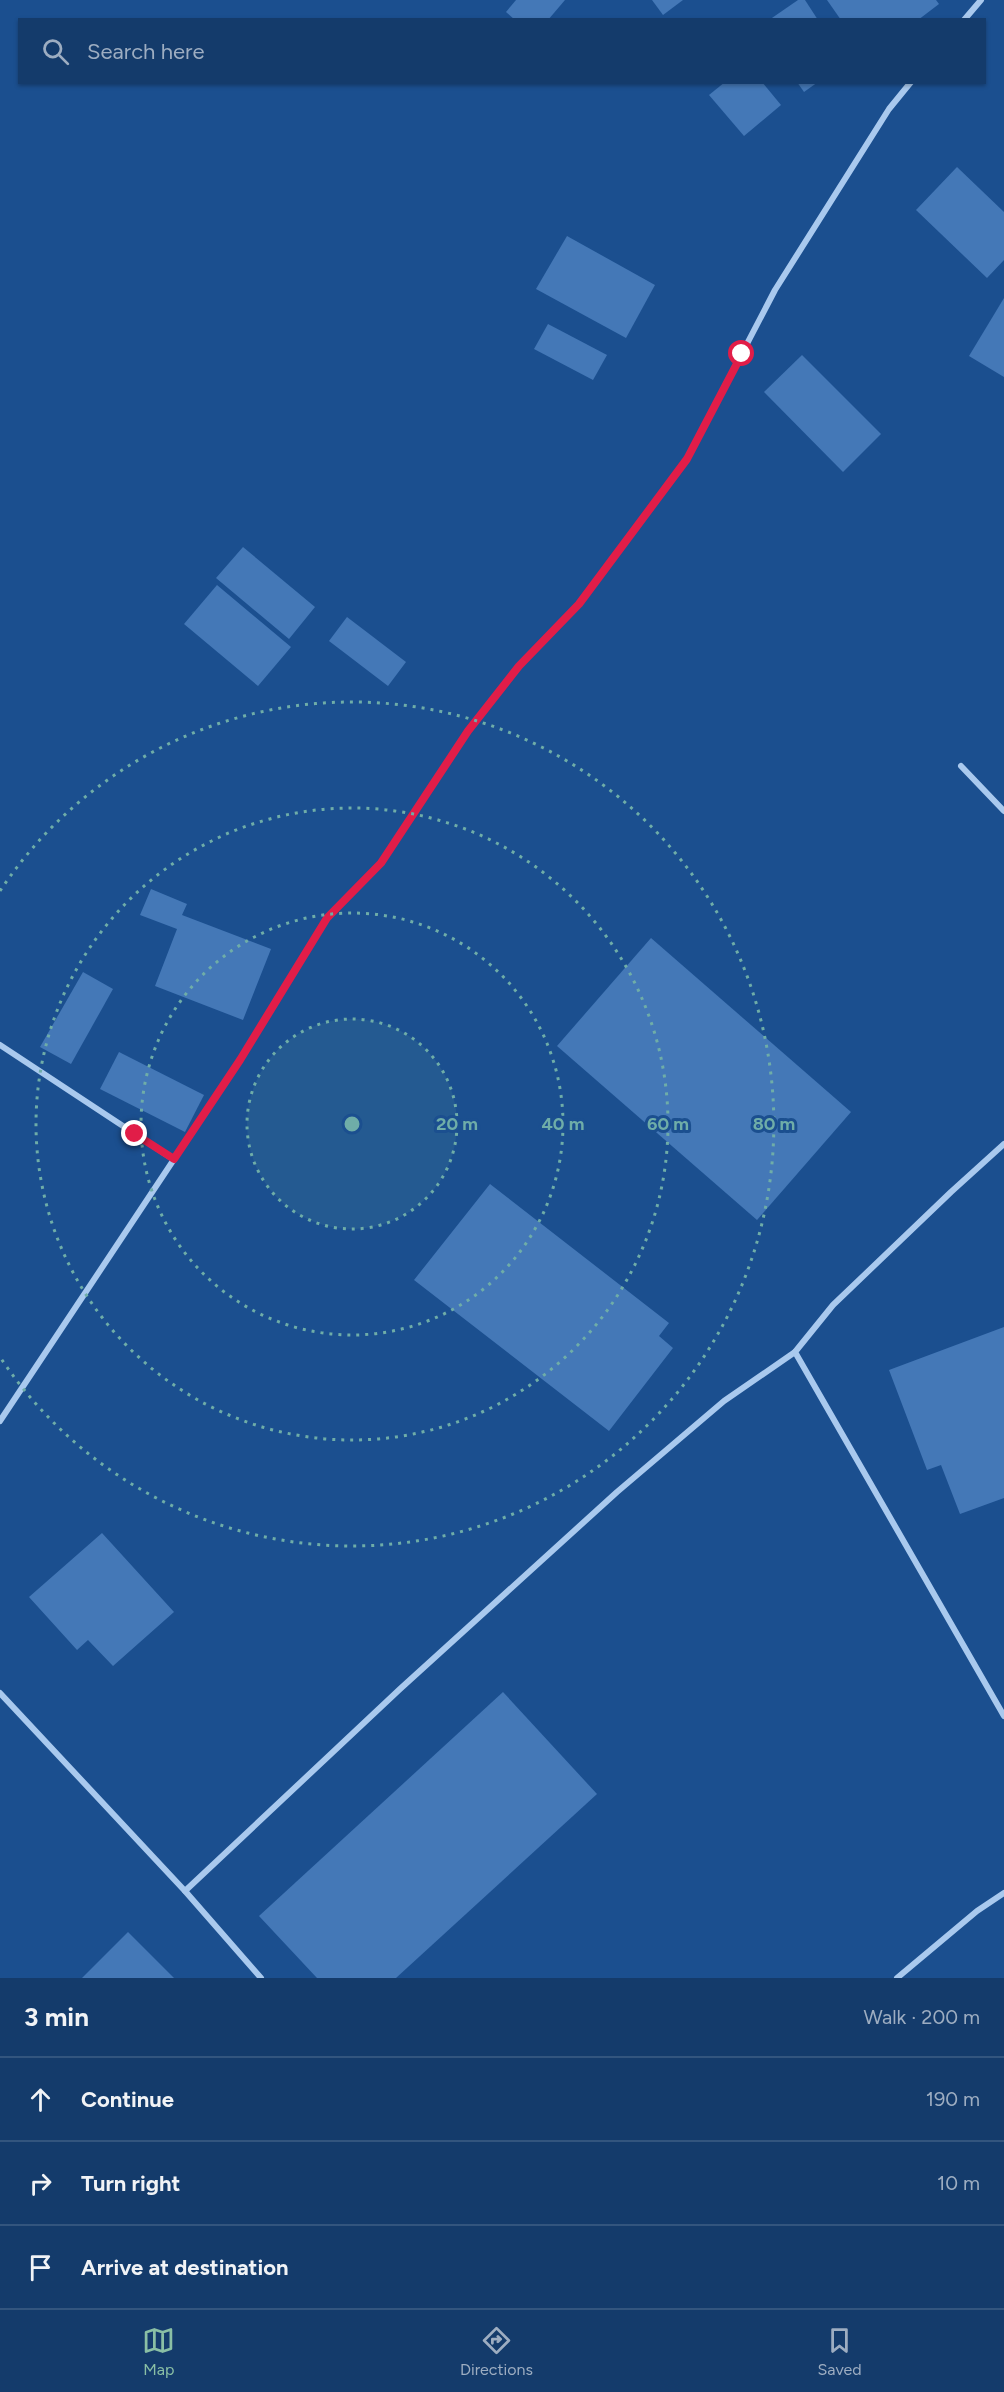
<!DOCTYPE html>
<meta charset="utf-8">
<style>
body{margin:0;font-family:Figtree,sans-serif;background:#214673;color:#f1f3f6}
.stop{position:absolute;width:18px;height:18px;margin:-14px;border:4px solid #e11d48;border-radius:50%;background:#fff}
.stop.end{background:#e11d48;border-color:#fff;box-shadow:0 2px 6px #0008}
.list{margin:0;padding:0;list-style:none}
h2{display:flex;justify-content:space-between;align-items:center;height:78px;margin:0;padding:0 24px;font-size:26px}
h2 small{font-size:20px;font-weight:400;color:#9dadc1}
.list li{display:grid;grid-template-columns:39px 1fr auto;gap:18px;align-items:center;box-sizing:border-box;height:84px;padding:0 24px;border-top:2px solid #33557e}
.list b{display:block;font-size:22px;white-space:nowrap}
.list em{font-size:20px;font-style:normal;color:#9dadc1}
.icon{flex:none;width:33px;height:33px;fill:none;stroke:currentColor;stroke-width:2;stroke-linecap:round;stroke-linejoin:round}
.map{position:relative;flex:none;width:1004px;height:1978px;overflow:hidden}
.search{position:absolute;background:#143b6b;box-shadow:0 2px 4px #0004;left:18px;right:18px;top:18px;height:66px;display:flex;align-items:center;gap:15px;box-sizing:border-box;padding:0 21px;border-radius:0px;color:#9dadc1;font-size:22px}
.sheet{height:330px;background:#143b6b}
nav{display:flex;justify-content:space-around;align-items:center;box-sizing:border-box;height:84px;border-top:2px solid #33557e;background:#143b6b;font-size:16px;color:#9dadc1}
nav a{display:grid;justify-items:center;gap:3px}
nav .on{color:#8abfa5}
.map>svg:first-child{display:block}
</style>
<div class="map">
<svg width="1004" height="1978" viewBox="0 0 1004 1978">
<rect width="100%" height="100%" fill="#1b4f8f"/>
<g fill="#4478b7">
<path d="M516,0H565L548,20H515L506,12Z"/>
<path d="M652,0H683L663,15Z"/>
<path d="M798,0H805L818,20H769Z"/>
<path d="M827,0H936L939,4L918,20H841Z"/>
<path d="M725,82H762L781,105L744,136L709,95Z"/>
<path d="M797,82H818L804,92Z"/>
<path d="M957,167L1004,212V260L987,278L916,210Z"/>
<path d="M567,236L655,285L626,338L536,289Z"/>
<path d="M1004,298V377L969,356Z"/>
<path d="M548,324L607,355L593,380L534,349Z"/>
<path d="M802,355L881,434L843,472L764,392Z"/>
<path d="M243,547L315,607L289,639L216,578Z"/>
<path d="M217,585L291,647L258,686L184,624Z"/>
<path d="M347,617L406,662L388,686L329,641Z"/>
<path d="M151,889L187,904L182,915L271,949L243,1020L155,986L177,929L140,915Z"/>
<path d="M651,938L851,1112L757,1220L557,1046Z"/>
<path d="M83,972L113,989L71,1064L40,1047Z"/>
<path d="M119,1052L204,1095L185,1132L100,1089Z"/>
<path d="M490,1184L669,1323L659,1336L673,1348L609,1431L414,1280Z"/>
<path d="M1004,1327V1498L960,1514L941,1465L927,1470L889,1370Z"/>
<path d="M102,1533L174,1612L113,1666L88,1640L77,1650L29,1597Z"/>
<path d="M503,1692L597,1794L396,1978H317L259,1916Z"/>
<path d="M128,1932L174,1978H82Z"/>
</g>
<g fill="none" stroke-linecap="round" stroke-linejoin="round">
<g stroke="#a9c9ee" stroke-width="6">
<path d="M964,20L981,0"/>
<path d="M961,766L1004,811"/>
<path d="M0,1045L173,1159"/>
<path d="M1004,1144L951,1192L833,1305L795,1352L1004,1716"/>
<path d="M0,1421L240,1060L327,918L381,863L468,731L519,666L579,604L687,459L775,290L889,109L911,82"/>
<path d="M0,1693L185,1891L261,1978"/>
<path d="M185,1891L400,1689L617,1492L724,1401L795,1352"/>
<path d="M897,1978L977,1911L1004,1893"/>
</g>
</g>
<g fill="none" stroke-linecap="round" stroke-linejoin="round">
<path stroke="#e11d48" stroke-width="8" d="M135,1134L174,1159L240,1060L327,918L381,863L468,731L519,666L579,604L687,459L742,354"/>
</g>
<circle cx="352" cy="1124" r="105" fill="#6fada8" fill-opacity=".12"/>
<g fill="none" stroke="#6fada8" stroke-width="3" stroke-dasharray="3 6">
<circle cx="352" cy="1124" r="105"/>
<circle cx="352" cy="1124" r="211"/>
<circle cx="352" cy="1124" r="316"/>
<path d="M0 891A422 422 0 1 1 0 1357"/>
</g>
<circle cx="352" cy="1124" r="9" fill="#6fada8" stroke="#1b4f8f" stroke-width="3"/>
<g font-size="18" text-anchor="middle" font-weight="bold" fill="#6fada8" stroke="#1b4f8f" stroke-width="6" stroke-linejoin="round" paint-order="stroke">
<text x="457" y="1130">20 m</text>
<text x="563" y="1130">40 m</text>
<text x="668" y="1130">60 m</text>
<text x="774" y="1130">80 m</text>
</g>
</svg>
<div class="stop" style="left:742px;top:354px"></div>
<div class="stop end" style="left:135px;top:1134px"></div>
<div class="search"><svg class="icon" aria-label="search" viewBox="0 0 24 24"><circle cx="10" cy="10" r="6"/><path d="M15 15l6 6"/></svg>Search here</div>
</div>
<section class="sheet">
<h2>3 min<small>Walk · 200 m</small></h2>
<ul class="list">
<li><svg class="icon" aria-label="ahead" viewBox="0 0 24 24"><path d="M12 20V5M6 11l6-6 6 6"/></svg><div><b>Continue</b></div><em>190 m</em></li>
<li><svg class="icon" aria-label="right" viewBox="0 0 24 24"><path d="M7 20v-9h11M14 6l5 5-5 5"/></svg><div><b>Turn right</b></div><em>10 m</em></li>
<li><svg class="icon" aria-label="arrive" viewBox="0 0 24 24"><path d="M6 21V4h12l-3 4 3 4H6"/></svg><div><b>Arrive at destination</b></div></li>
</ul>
</section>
<nav>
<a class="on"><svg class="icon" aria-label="map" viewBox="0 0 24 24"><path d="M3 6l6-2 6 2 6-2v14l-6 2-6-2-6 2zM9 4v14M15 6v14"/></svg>Map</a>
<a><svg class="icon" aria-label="directions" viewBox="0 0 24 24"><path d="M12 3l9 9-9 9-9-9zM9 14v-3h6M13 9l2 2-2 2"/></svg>Directions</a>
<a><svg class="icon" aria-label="saved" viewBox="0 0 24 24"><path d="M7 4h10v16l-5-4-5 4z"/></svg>Saved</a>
</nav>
